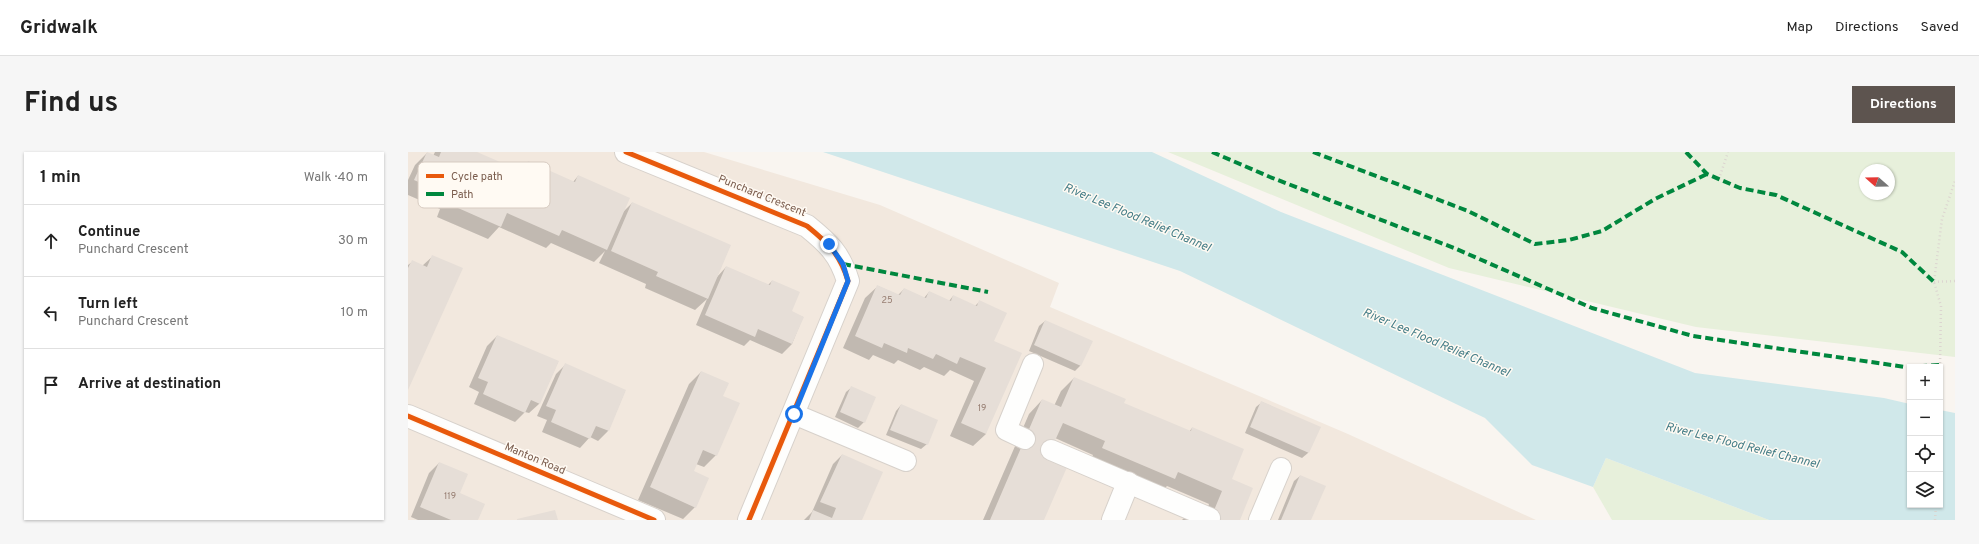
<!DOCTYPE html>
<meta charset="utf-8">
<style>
body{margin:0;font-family:Overpass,sans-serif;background:#f6f6f6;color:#222}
.controls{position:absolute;right:12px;bottom:12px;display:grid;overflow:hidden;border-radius:0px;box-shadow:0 1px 3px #0004}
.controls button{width:36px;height:36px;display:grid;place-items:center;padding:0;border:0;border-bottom:1px solid #e0e0e0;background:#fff;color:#222;font:20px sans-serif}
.compass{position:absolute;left:1451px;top:12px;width:36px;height:36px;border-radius:50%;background:#fff;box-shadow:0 1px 3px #0004;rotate:290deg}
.stop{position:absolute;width:12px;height:12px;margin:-9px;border:3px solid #1a73e8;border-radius:50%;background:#fff}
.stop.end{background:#1a73e8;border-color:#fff;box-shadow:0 1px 4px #0008}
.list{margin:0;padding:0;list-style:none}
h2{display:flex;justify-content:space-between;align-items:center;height:52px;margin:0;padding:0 16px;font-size:17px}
h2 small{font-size:13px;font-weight:400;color:#767676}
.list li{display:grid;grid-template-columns:26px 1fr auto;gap:12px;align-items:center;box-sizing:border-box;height:72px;padding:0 16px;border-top:1px solid #e0e0e0}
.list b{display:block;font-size:15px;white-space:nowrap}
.list p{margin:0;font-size:13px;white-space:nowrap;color:#767676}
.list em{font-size:13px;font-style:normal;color:#767676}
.icon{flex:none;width:22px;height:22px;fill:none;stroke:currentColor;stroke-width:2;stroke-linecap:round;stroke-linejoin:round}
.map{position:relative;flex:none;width:1547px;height:368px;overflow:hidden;border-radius:0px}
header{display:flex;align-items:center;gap:24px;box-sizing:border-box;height:56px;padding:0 20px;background:#fff;border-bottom:1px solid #e0e0e0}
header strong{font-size:19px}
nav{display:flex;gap:22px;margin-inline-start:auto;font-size:14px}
.intro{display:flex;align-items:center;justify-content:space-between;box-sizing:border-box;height:96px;padding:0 24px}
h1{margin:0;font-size:28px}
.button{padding:10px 18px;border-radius:0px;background:#5d544f;color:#fff;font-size:14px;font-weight:700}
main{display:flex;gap:24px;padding:0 24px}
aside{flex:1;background:#fff;border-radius:0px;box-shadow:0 1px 3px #0004}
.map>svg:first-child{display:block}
</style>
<header>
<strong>Gridwalk</strong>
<nav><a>Map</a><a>Directions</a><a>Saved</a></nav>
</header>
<div class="intro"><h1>Find us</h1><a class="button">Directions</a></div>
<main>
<aside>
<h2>1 min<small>Walk · 40 m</small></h2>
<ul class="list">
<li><svg class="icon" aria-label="ahead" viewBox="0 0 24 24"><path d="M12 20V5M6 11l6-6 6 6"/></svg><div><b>Continue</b><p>Punchard Crescent</p></div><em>30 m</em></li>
<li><svg class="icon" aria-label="left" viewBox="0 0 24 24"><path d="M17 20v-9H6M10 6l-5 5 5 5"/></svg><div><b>Turn left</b><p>Punchard Crescent</p></div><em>10 m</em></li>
<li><svg class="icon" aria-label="arrive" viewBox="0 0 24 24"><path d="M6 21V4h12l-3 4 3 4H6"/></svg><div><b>Arrive at destination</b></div></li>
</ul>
</aside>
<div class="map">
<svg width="1547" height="368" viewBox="0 0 1547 368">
<rect width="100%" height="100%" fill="#f9f5f0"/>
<path fill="#f2e8de" d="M0,0H296L472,53L651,131L642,155L940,282L1128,368H0Z"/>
<g fill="#e7f0db" fill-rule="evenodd">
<path d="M760,0H1547V205L1288,175L1041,116ZM1457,18H1481V42H1457Z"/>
<path d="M1198,306L1361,368H1204L1185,335Z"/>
</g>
<path fill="#d0e8ea" d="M415,0H744L873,60L1287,221L1476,246L1502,252V353H1532V258L1547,261V368H1361L1198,306L1185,335L1124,313L1077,266L772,119Z"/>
<g fill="#0003">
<path d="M27,0H66L111,19L120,10L165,30L170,24L214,61L224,51L309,125L318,115L360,133L364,129L383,160L395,165L384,192L374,202L342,188L336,194L288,173L299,147L287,158L237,136L238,132L191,111L197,99L186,110L143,91L138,96L91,75L80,87L29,65L32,57L0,43V28L7,13L19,1L25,4Z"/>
<path d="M25,104L0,235V113L4,110L14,114Z"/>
<path d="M470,134L490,143L496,137L516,146L521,140L541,149L545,144L567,154L571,150L585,190L578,282L565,294L542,284L566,229L542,218L536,224L516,215L512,218L490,208L486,212L465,203L461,208L435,196L457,146Z"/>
<path d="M637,169L683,189L672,214L667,219L621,199L631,174Z"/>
<path d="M89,184L150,210L131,252L121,261L117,260L107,270L66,252L71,240L61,235L79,194Z"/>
<path d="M157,213L217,239L200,279L190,289L182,285L172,296L134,280L139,268L129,264L148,222Z"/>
<path d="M293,220L314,244L308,303L296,315L288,312L284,319L287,355L275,367L230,348L281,232Z"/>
<path d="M666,226L715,252L781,280L784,276L822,328L831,368H795L801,352L759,334L753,340L682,309L685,303L647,286L635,368H575L621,262L634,248L646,254L653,239Z"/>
<path d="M444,235L456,270L450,276L427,265L438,240Z"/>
<path d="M854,250L911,276L900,301L894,306L837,281L848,255Z"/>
<path d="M493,253L519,292L513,297L478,283L488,259Z"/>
<path d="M434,303L452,368H396L404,360L425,312Z"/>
<path d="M31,311L50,341L69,368H10L3,365L21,321Z"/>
<path d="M892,324L902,368H870L886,329Z"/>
<path d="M776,366L782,368H774Z"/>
</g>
<g fill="#e6ded7">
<path d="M19,0L31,5L33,0H69L115,20L120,9L167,30L170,23L222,46L199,98L154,78L151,84L99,61L93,75L41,52L44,45L6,28Z"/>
<path d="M224,50L323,93L300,147L248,124L250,120L203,99Z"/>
<path d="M24,103L55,116L0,238V116L4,108L19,115Z"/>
<path d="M318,114L362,133L364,128L392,140L384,159L396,165L384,192L350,177L347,185L297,163Z"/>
<path d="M469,133L492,143L496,136L518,146L521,139L543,149L545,143L569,154L571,148L599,161L586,189L614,201L578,282L553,271L578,216L552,205L549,212L528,202L525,207L500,196L499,201L476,191L474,196L447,184Z"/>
<path d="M637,168L685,189L673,214L626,193Z"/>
<path d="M89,183L151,209L132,252L123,248L117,261L75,242L80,230L70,226Z"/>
<path d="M157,211L218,238L201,279L188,274L182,287L143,270L148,258L138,254Z"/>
<path d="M293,219L321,231L315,244L332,251L309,304L295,298L286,319L301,326L288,356L242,335Z"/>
<path d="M666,225L718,247L716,251L783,279L784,275L836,297L824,327L845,336L832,368H802L814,339L770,320L767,327L694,296L697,289L655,271L640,304L660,313L636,368H582L634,247L653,255Z"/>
<path d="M443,234L468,245L457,271L432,260Z"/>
<path d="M853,249L913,275L901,301L842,275Z"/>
<path d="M493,252L530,268L520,293L482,278Z"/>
<path d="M434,302L475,320L454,368H401L405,358L424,366L428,356L412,350Z"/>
<path d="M31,310L60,322L52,341L77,352L70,368H43L12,355Z"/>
<path d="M892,323L918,334L903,368H873Z"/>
<path d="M147,358L150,368H109V367Z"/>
</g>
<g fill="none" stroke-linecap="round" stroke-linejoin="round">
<g stroke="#d7d1cb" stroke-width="22">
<g id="service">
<path d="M386,262L498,309"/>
<path d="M617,287L598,278L625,212"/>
<path d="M643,298L802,366"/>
<path d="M851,368L873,316"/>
</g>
</g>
<g stroke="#d7d1cb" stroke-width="24">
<g id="minor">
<path d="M218,0L399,74C420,91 432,102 440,129L341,368"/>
<path d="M0,264L246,368"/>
<path d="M705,368L720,331"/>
</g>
</g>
<g stroke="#dcd5d0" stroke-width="2.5" stroke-dasharray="1 3" stroke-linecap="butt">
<path d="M1311,27L1320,0"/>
<path d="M1526,130L1547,129"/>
<path d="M1532,215L1533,154L1526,130L1534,67L1547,29"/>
<path d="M1527,368L1528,353"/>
</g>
<use href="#service" stroke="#fefefd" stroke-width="20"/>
<use href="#minor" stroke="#fefefd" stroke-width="22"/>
<g stroke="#00873e" stroke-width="4" stroke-dasharray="8 4" stroke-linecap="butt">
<path d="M804,0L862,25L1046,96L1184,156L1285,184L1497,215L1532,213"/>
<path d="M905,0L1060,59L1127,92L1161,88L1194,79L1247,47L1299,22"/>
<path d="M1278,0L1299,22L1332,36L1368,43L1494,100L1526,130"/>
<path d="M435,112L580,140"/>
</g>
<g stroke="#fffaf3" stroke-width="8">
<g id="cycleway">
<path d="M218,0L399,74C420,91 432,102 440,129L341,368"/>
<path d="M0,264L246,368"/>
</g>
</g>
<use href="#cycleway" stroke="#e8590c" stroke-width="5"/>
</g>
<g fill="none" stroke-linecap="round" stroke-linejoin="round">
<path stroke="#1a73e8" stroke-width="5" d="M386,262L440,129L435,112L421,92"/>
</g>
<g text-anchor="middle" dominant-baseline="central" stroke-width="3" stroke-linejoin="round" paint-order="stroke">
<g font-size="9" fill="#977e72">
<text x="479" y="148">25</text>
<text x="574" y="256">19</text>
<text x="42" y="344">119</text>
</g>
<g font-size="11" fill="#7a5c4d" stroke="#fffaf3">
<text transform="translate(354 44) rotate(22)">Punchard Crescent</text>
<text transform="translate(127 307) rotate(23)">Manton Road</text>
</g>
<g font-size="12" font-style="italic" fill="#437c86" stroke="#fffaf3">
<text transform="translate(729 66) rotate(23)">River Lee Flood Relief Channel</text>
<text transform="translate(1028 191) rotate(23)">River Lee Flood Relief Channel</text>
<text transform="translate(1334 294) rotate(14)">River Lee Flood Relief Channel</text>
</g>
</g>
<rect x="10" y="10" width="132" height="46" rx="6" fill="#fffaf3" stroke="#d7cbc1" stroke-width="1"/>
<rect x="18" y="22" width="18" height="4" fill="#e8590c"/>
<rect x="18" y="40" width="18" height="4" fill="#00873e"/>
<g font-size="11" fill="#7a5c4d">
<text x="43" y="28">Cycle path</text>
<text x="43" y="46">Path</text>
</g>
</svg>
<div class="controls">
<button>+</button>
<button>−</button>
<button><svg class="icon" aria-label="locate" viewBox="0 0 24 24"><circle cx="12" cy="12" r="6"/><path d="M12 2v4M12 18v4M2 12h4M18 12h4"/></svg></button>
<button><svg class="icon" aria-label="layers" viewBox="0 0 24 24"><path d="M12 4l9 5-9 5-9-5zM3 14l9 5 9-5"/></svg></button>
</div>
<svg class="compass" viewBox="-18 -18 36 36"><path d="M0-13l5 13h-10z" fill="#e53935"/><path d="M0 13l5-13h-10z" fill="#767676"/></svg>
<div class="stop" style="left:386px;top:262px"></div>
<div class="stop end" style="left:421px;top:92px"></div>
</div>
</main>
